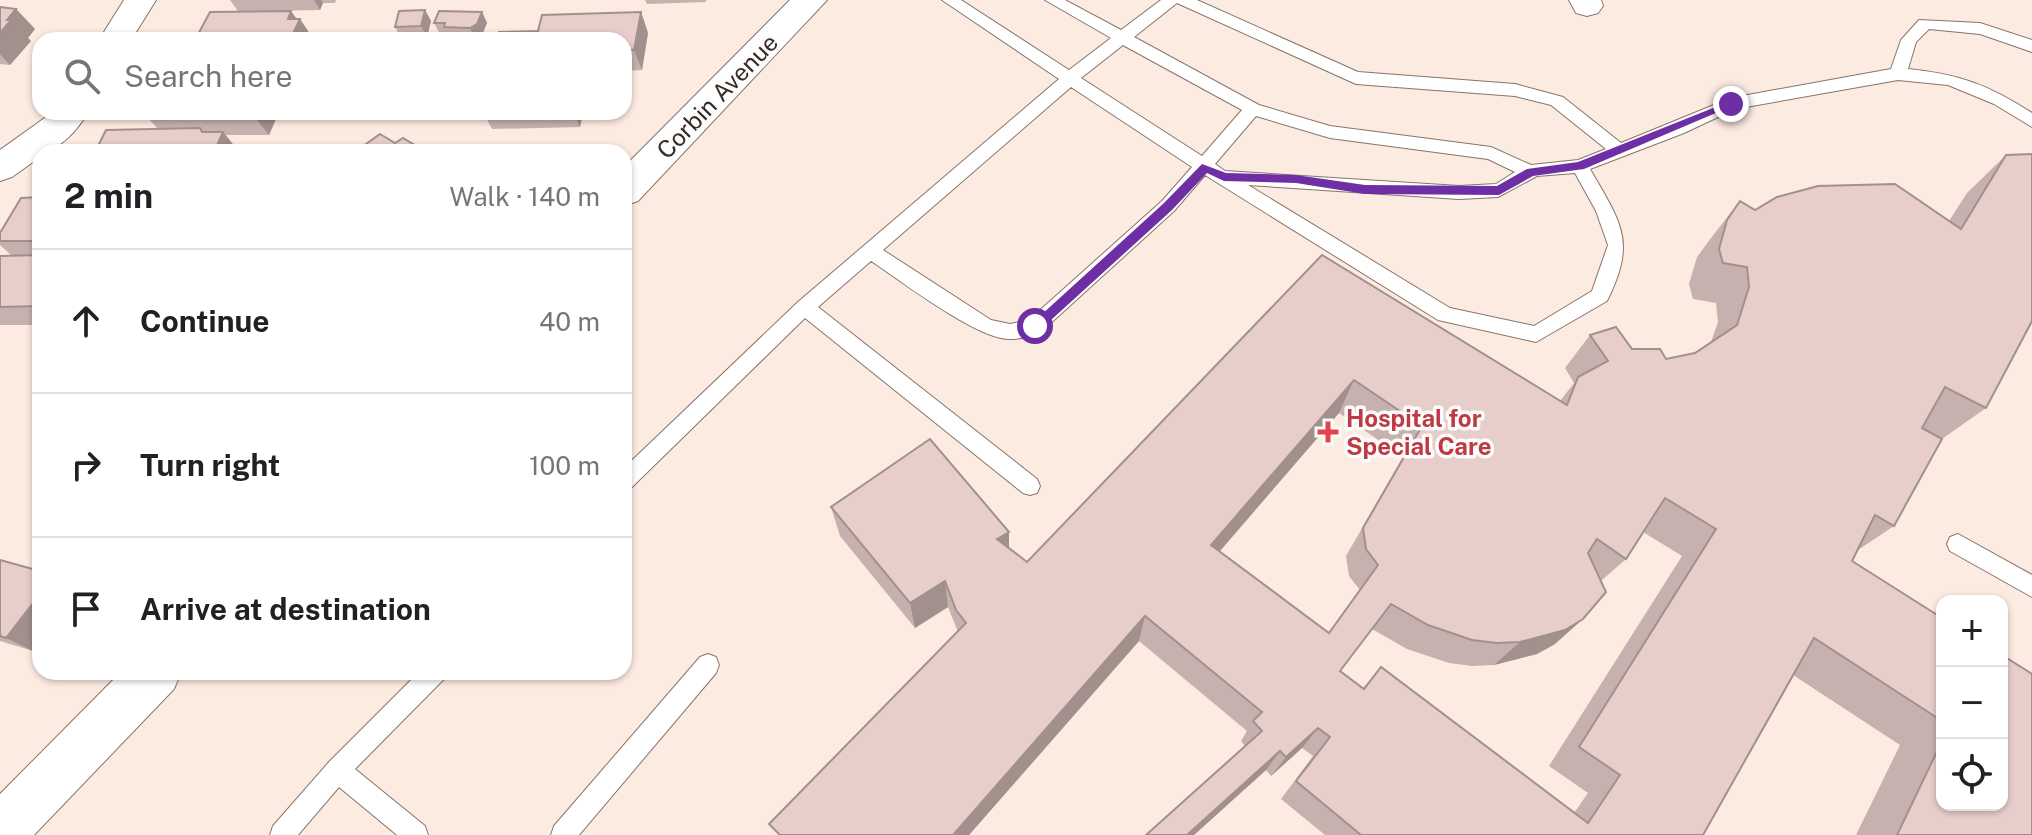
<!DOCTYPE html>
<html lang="en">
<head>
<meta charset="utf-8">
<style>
  :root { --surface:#fff; --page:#f6f6f6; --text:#202124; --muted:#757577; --line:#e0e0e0 }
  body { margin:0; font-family:"Public Sans",sans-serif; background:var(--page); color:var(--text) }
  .controls { position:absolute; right:24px; bottom:24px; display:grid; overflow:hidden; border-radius:16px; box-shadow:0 2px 6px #0004 }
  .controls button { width:72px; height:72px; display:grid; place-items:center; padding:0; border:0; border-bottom:2px solid var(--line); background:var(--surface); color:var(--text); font:40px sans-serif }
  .stop { position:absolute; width:24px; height:24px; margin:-18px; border:6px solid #6f2fa4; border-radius:50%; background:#fff }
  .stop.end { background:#6f2fa4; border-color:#fff; box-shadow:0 2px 8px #0008 }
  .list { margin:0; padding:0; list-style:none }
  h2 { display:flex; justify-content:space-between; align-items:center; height:104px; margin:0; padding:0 32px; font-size:34px }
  h2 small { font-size:26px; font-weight:400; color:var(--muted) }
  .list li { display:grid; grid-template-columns:52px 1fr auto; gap:24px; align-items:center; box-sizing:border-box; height:144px; padding:0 32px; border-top:2px solid var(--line) }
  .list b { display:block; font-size:30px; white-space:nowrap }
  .list em { font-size:26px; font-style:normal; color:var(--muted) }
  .icon { flex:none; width:44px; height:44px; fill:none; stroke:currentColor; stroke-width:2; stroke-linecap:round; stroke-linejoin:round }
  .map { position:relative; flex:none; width:2032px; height:835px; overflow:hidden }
  .search { position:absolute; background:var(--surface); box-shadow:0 2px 6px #0004; left:32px; top:32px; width:600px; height:88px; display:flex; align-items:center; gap:20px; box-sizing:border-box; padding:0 28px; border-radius:24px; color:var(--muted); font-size:30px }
  .panel { position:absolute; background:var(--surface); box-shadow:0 2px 6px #0004; left:32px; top:144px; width:600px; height:536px; border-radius:24px }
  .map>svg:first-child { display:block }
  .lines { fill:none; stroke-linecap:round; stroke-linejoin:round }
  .lane-casing { stroke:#87746a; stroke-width:2 }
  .street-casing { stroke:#87746a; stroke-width:2 }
  .secondary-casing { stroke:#87746a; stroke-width:2 }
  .lane { fill:#fff; fill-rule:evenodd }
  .street { fill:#fff; fill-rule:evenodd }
  .secondary { fill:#fff; fill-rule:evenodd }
  .wall { fill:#c7b1ae; fill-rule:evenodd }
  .shaded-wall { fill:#a2908d }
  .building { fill:#e7ceca; stroke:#a2908d; stroke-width:2; fill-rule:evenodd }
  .route { fill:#6f2fa4 }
  .health-dot { fill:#e0444e; stroke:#fcfcfc; stroke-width:3 }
  .labels { text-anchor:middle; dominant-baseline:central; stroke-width:7; stroke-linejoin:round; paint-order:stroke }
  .street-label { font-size:24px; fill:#342c27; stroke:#fcfcfc }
  .health-label { font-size:24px; font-weight:bold; fill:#be3a42; stroke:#fcfcfc; text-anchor:start }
</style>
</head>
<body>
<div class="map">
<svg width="2032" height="835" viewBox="0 0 2032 835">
  <rect width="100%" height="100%" fill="#fcebe1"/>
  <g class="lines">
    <defs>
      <g id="lane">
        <path d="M942,0H961L1069,70L1111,38L1045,0H1065L1121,30L1161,0H1197L1358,72L1515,84L1563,97L1621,143L1731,98L1891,69L1901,40L1919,20L1980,23L2032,40V52L1980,34L1929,29L1916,42L1908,69C1959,74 1989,85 2032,113V127L1994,104L1948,85L1898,80L1735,109L1684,133L1590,169C1621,223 1637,241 1607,301L1536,342L1438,320L1205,175L1174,211L1042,331C1033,335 1021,339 1011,339C979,341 900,280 871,261L818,307L1037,479L1040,486L1037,493L1030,495L1023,493L805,318L631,488L624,491V468L798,302L1059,79ZM1177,3L1356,84L1515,96L1551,105L1606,149L1578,160L1531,165L1491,147L1330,126L1259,105L1134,37ZM1123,45L1242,110L1202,156L1081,78ZM1071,87L1192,167L1162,201L1029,320L1010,324L991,320L883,250ZM1256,116L1330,138L1488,159L1515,172L1496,184L1459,186L1225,171L1215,164ZM1575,173L1596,211L1608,245L1592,291L1534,326L1450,308L1248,185L1459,199L1498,197L1537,176Z"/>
        <path d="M1958,534L2032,575V597L1950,551L1947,544L1950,537Z"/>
        <path d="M708,654L716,657L719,665L716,673L579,835H551L554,826L700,657Z"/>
        <path d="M419,672H446L443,680L355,769L425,826L428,835H397L339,787L298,835H270L273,826L329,762Z"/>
      </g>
      <g id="street">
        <path d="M124,0H156L131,40H99Z"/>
        <path d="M1569,0H1601L1603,6L1598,13L1587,16L1576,13Z"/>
        <path d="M53,112H88C79,128 60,151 40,152V157L12,177L0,181V150Z"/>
      </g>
      <g id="secondary">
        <path d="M790,0H827L638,201L624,206V167Z"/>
        <path d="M121,672H181L174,689L34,835H0V794Z"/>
      </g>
    </defs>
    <use href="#lane" class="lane-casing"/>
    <use href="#street" class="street-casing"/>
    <use href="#secondary" class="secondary-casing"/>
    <use href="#lane" class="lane"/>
    <use href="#street" class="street"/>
    <use href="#secondary" class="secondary"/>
  </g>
  <g class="wall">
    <path d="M230,0H336L335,3H323L320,10L264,11L300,19L314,40L238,11Z"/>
    <path d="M645,0H706V2L647,4Z"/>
    <path d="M0,7L16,9L35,29L28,38L31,41L10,65L0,64Z"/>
    <path d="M425,10L431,21L427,37L401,38L395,27Z"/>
    <path d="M482,12L487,23L482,35L475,39L449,38L447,34H440L434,23Z"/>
    <path d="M641,12L648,33L642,70L624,71V40L538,31Z"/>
    <path d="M149,112H279L269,135H226L239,152H95L158,129L146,116Z"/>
    <path d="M483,112H583L580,127L492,129Z"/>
    <path d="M2006,155L1986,408L1942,439L1894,526L1858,550L1852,561L1942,618V805L2032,835H1856L1900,745L1793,675L1703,835H1325L1281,799L1313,756L1302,748L1271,776L1266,770L1194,835H1146L1245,746L1241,741L1247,731L1139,641L969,835H779L769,824L958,632L948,607L915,628L840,536L831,507L1009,532V548L1027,562L1322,255L1560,401L1574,383L1565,368L1590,335L1666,359L1695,353L1711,342L1718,322L1716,303L1693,299L1689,284L1697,257L1711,238L1740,201L1755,210L1949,221L1967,193ZM1339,413L1403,457L1346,556L1349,576L1360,590L1329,633L1219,551ZM1643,532L1682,556L1549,766L1588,793L1574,813L1381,667L1363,688L1340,671L1372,629L1407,649L1449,663L1472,666L1494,665L1537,654L1555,644L1601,581L1626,559Z"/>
    <path d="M40,197V325H0V256H12L0,245V233Z"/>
    <path d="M0,560L33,651L0,641Z"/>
  </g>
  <g class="shaded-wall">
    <path d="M314,0H321L323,3L320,10Z"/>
    <path d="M16,9L35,29L28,38L31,41L10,65L0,54V33L7,20Z"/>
    <path d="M425,10L431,21L427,37L421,26Z"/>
    <path d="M291,11L299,22L300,19L314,40H290L288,19Z"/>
    <path d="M482,12L487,23L482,35L475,39L470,28Z"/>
    <path d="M641,12L648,33L642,70L634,50Z"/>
    <path d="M254,112H279L269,135L253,115Z"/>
    <path d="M573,112H583L580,127Z"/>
    <path d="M200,128L216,147L223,132L239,152H214Z"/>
    <path d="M1354,380L1339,413L1202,572L1211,545Z"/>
    <path d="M1009,532V560L997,539Z"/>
    <path d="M945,581L948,607L915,628L910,603Z"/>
    <path d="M40,594V641L33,651L6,638Z"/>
    <path d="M1145,616L1139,641L969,835H953Z"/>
    <path d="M1583,619L1555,644L1537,654L1494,665L1520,642Z"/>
    <path d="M1318,728L1302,748L1271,776L1286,757Z"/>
    <path d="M1280,751L1266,770L1194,835H1187Z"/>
  </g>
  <g class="building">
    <path d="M0,7L16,9L7,20H11L0,33Z"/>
    <path d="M425,10L421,26L395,27L399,11Z"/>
    <path d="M291,11L288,19H300L290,40H195L210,12Z"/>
    <path d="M439,11L482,12L477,24L470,28L444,27L445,23H434Z"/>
    <path d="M641,12L634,50H624V40H497L499,32L538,31L542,15Z"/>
    <path d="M149,112H254L253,115L146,116Z"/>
    <path d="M200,128L202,132H223L214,152H95L106,130Z"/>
    <path d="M380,134L395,143L403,138L426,152H355Z"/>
    <path d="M2032,154V321L1986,408L1945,387L1922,428L1942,439L1894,526L1875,515L1852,561L1942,618V721L1814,638L1703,835H1361L1296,781L1330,737L1318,728L1286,757L1280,751L1187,835H1146L1262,731L1253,721L1262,712L1145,616L953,835H780L769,824L966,623L956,610L945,581L910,603L831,507L930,439L1009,532L997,539L1027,562L1322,255L1567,405L1578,377L1608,361L1590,335L1616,327L1632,349H1660L1666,359L1695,353L1737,325L1749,287L1747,267L1723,263L1719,249L1727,220L1740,201L1755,210L1777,197L1818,186L1895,184L1961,229L2006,155ZM1354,380L1422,426L1363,528L1366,549L1378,565L1329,633L1211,545ZM1665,498L1716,529L1579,747L1620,775L1588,823L1381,667L1364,689L1340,671L1391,604L1428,625L1472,640L1497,643L1520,642L1565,630L1583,619L1606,592L1588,553L1597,539L1626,559Z"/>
    <path d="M40,197V241H0V233L21,198Z"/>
    <path d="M40,255V306L0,307V256Z"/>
    <path d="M0,560L40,571V594L6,638L0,636Z"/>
    <path d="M2002,655L2032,674V835H1897L1942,741V805H2002Z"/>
  </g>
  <path class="route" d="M1728,102L1737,104L1584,169L1533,176L1499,195L1365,194L1296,183L1224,181L1207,173L1172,210L1040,330L1035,331L1029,326L1164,203L1202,164L1226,173L1296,175L1365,185L1497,186L1527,169L1578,162Z"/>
  <path class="health-dot" d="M1324 420h8v8h8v8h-8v8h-8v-8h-8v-8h8z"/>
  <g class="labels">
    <g class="street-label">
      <text transform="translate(717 96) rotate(-46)">Corbin Avenue</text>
    </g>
    <g class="health-label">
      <text x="1346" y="418">Hospital for<tspan x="1346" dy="28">Special Care</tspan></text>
    </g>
  </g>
</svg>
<div class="controls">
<button>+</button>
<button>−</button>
<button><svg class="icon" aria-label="locate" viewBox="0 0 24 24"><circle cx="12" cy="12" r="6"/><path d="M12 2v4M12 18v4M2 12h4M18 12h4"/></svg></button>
</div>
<div class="stop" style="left:1035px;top:326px"></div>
<div class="stop end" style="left:1731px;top:104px"></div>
<div class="search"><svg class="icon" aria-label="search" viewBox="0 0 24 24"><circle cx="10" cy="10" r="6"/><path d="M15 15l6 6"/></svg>Search here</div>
<section class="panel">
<h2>2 min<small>Walk · 140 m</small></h2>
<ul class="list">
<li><svg class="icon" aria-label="ahead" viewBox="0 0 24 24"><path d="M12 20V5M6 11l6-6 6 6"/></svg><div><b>Continue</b></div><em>40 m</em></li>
<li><svg class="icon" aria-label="right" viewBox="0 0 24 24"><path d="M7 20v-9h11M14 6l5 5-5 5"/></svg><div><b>Turn right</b></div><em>100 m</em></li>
<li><svg class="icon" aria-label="arrive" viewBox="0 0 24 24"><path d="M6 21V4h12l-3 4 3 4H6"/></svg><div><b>Arrive at destination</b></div></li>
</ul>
</section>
</div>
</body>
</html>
